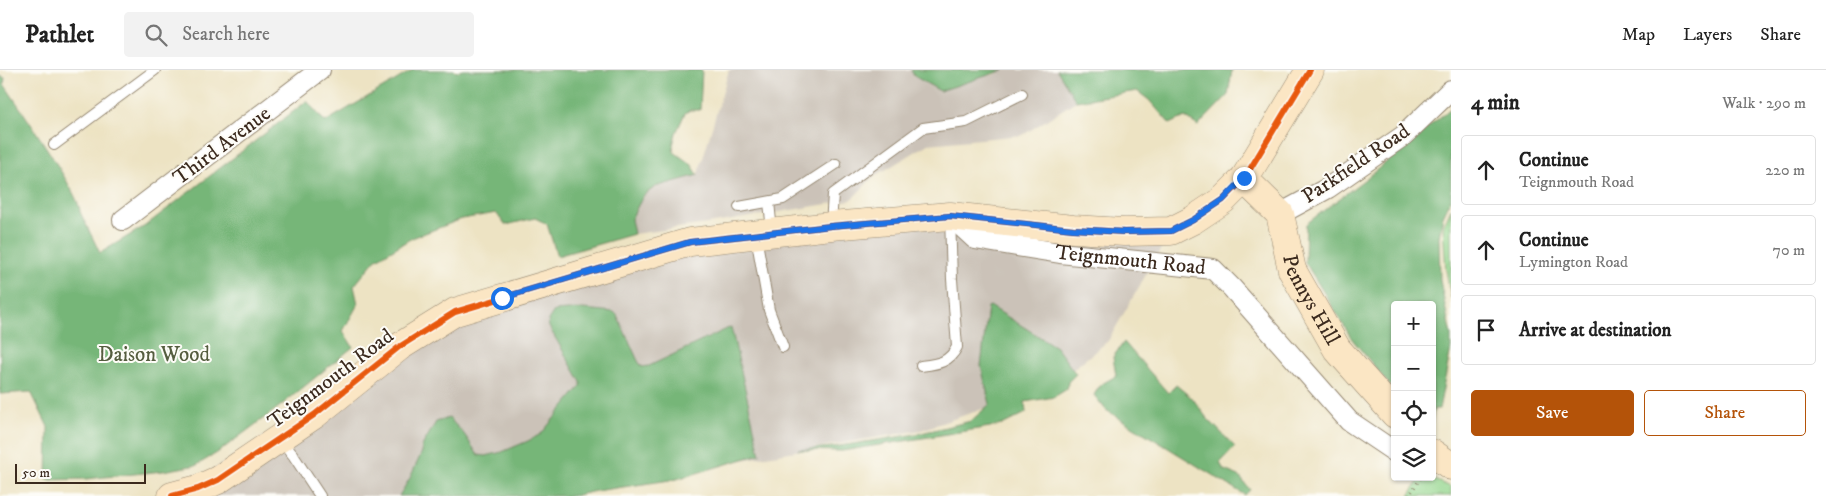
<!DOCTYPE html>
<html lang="en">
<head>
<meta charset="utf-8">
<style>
  :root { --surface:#fff; --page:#f2f2f2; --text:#222; --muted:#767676; --line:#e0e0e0; --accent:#b45309 }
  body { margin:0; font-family:"IM FELL DW Pica",serif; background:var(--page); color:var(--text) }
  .controls { position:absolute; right:15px; bottom:15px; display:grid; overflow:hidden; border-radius:5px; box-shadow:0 1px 4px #0004 }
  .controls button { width:45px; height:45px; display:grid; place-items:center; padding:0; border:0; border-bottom:1px solid var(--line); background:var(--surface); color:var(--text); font:25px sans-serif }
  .scale { position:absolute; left:15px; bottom:12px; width:131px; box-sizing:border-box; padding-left:5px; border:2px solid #3b2a1e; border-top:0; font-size:14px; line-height:18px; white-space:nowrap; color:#3b2a1e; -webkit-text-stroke:4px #fdfcf7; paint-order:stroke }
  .stop { position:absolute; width:15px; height:15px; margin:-11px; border:4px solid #1a73e8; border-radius:50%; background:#fff }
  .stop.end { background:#1a73e8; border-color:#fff; box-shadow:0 1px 5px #0008 }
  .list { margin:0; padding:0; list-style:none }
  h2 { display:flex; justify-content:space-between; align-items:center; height:65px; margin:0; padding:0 20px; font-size:21px }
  h2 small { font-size:16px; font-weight:400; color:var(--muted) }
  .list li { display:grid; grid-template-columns:32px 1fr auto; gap:15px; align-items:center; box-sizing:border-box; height:70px; margin:0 10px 10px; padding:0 10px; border:1px solid var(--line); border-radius:5px }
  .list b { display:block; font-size:19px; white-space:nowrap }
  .list p { margin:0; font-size:16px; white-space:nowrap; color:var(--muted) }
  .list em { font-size:16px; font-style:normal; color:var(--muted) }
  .actions { display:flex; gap:10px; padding:15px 20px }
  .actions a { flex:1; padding:11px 0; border:1px solid var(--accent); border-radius:5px; text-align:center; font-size:18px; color:var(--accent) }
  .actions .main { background:var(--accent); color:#fff }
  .icon { flex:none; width:28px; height:28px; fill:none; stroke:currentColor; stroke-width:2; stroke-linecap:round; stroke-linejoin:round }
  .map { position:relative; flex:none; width:1451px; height:426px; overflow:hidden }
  header { display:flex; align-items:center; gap:30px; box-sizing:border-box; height:70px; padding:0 25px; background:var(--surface); border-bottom:1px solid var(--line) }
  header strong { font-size:24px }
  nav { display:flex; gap:28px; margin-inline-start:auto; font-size:18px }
  .search { width:350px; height:45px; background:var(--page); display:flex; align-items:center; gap:12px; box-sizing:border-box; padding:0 18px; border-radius:5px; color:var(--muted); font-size:19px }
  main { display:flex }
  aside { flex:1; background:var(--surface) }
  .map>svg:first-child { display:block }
  .industrial { fill:#cbc2b8 }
  .green { fill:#93d58c; stroke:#678055 }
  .forest { fill:#76b678; stroke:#58704b }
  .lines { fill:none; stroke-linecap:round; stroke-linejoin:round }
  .lane-casing { stroke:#948670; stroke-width:12 }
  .street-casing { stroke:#948670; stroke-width:22 }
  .secondary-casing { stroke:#948670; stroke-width:29 }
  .path { stroke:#948670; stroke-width:3; stroke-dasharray:1 4; stroke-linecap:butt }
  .lane { stroke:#fff; stroke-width:10 }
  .street { stroke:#fff; stroke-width:20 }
  .secondary { stroke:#fbe6c4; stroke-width:28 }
  .cycleway-casing { stroke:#fdfcf7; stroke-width:9 }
  .cycleway { stroke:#e8590c; stroke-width:6 }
  .route { stroke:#1a73e8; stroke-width:6 }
  .labels { text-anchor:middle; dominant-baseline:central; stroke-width:4; stroke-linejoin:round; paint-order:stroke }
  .street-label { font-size:21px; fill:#3b2a1e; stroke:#fdfcf7 }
  .park-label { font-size:21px; fill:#555d3f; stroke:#fdfcf7 }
</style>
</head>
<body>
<header>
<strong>Pathlet</strong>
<div class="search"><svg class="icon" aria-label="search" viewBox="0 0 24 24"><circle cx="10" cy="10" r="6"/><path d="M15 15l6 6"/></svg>Search here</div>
<nav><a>Map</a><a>Layers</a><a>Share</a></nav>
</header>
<main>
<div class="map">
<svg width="1451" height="426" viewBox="0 0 1451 426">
  <rect width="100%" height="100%" fill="#fdfcf7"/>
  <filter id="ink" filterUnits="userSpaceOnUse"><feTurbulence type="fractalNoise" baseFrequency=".02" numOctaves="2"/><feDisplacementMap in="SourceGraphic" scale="10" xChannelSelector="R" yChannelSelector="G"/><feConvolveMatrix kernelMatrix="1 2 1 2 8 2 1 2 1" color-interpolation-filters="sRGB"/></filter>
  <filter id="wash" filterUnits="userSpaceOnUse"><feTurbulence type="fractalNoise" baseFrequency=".0096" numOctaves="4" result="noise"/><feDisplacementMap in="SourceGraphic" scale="20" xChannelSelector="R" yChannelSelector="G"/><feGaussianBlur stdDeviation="1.12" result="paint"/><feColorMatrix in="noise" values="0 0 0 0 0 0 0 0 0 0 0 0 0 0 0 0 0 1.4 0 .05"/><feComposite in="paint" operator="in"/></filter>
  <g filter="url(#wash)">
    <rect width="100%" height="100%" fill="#ede3c3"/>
    <g class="industrial">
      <path d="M729,0H911L914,7L993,5L1004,0H1057L1076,31L1023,65L928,74L872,108L851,130L714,153L634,164L631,149L643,126L655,117L698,105Z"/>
      <path d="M831,156L1171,161L1108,271L1053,315L921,360L688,399L571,426H172L455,242L690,172Z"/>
    </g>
    <g class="green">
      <path d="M1451,138V228L1446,200L1443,157Z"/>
      <path d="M1421,407H1427L1451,417V426H1409Z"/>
    </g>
    <g class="forest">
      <path d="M413,0H454L456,2L463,0H702L700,40H690L685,43L676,63L673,75L674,82L692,95L698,105L655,117L643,126L631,149L634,164L557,186L547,154L535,148L506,155L496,143L462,149L412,168L375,190L354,216L358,234L343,261L353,277L279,337L217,383L197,395L163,401L86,409L47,410L48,357L31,322L0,324V6L5,8L4,14C16,32 82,127 80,142L100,183L145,156L307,31L325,52Z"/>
      <path d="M911,0H1004L940,21L914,6Z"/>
      <path d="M1057,0H1232L1228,25L1198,56L1185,47L1170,54L1149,30L1137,21L1076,31Z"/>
      <path d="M1451,38V129L1443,146L1439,167L1440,210L1451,266V278L1439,339H1434L1432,354V235H1395V322L1352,269L1305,192L1306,154L1373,103Z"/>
      <path d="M990,236L1056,277L1076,304L1068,312L1067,319L1054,327L1025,332L1026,343L1002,355L892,373L842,381L798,380L833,377L917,364L971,351L990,334L981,296L988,237Z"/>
      <path d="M583,239L614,242L617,245L638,291L642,297L649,296L731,257L760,384L677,409L596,421L572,426H399L410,408L422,382V376L436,352L449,348L464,364L478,385L486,386L502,382L528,371L541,364L581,316V312L549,257L548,250L554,241Z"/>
      <path d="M1124,272L1168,323L1176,315L1193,329L1206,347L1235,377L1220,393L1224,400L1239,406L1250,420L1245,425L1106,340L1094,325L1100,315L1116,306L1113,287Z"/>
    </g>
  </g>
  <g filter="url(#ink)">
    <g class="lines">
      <defs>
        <g id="lane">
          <path d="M54,75L155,0"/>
          <path d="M769,132L772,161"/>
          <path d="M739,137L783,129L836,94"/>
          <path d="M831,155L833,124L923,58L966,52L1022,24"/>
          <path d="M756,166L769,240L783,277"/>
          <path d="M921,296C937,294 949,293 957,277L952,209L950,147"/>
          <path d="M280,369L293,385L320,426"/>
        </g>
        <g id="street">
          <path d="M1280,144L1328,118L1403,66L1451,20"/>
          <path id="s1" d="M950,146L975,169L1060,183L1213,199L1232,218L1349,351L1395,382"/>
          <path d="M123,150L320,0"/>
        </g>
        <g id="secondary">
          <path id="s2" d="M1244,109L1280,144L1292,200L1337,279L1395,344"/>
          <path d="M1432,383L1451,396"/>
          <path d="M172,426L198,419L218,410L314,345L399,277L455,242L690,172L831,156L950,146L1073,159L1124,162L1171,161L1193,150L1223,130L1244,109L1310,0"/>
        </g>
      </defs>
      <use href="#lane" class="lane-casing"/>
      <use href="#street" class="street-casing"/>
      <use href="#secondary" class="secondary-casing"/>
      <path class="path" d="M1409,426L1421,407"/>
      <use href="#lane" class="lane"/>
      <use href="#street" class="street"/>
      <use href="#secondary" class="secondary"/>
      <defs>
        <path id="cycleway" d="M172,426L198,419L218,410L314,345L399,277L455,242L690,172L831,156L950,146L1073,159L1124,162L1171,161L1193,150L1223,130L1244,109L1310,0"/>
      </defs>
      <use href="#cycleway" class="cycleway-casing"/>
      <use href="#cycleway" class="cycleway"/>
    </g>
  </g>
  <g class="lines" filter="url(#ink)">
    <path class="route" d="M502,228L690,172L831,156L950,146L1073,159L1124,162L1171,161L1193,150L1223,130L1244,108"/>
  </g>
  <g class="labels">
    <g class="street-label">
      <text transform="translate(222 76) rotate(-37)">Third Avenue</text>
      <text transform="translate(1356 94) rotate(-34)">Parkfield Road</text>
      <text stroke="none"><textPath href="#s1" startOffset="191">Teignmouth Road</textPath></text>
      <text stroke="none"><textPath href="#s2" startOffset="142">Pennys Hill</textPath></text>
      <text transform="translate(331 309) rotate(-37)">Teignmouth Road</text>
    </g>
    <g class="park-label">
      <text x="154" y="285">Daison Wood</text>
    </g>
  </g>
</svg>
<div class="controls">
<button>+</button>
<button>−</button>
<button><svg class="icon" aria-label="locate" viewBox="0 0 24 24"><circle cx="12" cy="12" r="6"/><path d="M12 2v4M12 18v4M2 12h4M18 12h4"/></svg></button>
<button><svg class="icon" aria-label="layers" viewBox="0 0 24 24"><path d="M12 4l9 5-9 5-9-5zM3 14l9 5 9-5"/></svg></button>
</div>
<div class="scale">50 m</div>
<div class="stop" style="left:502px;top:228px"></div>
<div class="stop end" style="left:1244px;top:108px"></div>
</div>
<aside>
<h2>4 min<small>Walk · 290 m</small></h2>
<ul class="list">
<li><svg class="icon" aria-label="ahead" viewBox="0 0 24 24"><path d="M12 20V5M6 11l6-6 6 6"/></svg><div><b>Continue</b><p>Teignmouth Road</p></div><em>220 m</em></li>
<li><svg class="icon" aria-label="ahead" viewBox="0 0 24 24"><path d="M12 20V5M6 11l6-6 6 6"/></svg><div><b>Continue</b><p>Lymington Road</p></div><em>70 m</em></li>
<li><svg class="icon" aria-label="arrive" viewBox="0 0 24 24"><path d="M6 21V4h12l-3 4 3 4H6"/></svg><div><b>Arrive at destination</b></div></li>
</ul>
<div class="actions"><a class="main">Save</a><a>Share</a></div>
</aside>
</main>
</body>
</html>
